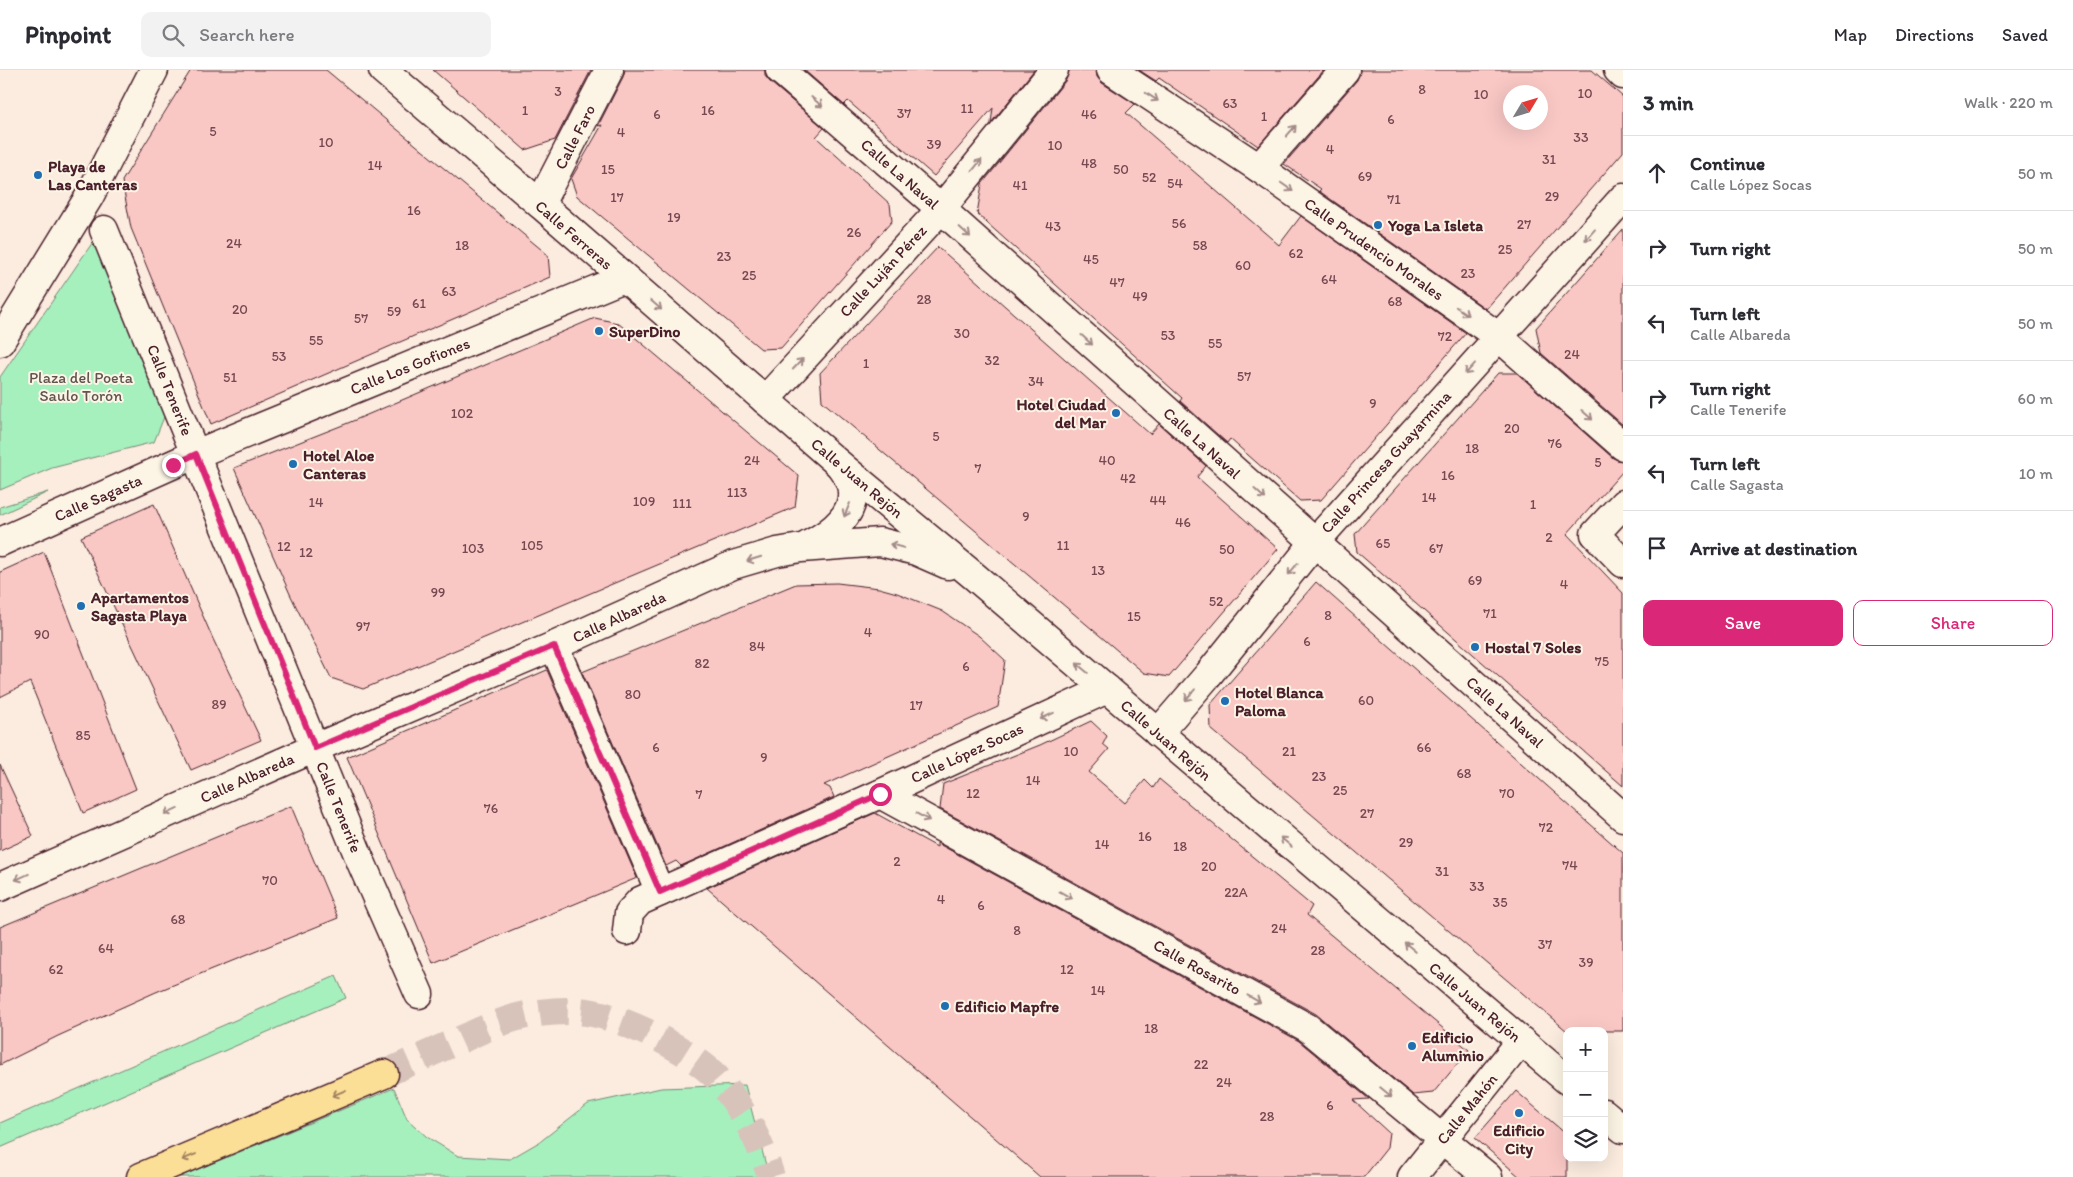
<!DOCTYPE html>
<html lang="en">
<head>
<meta charset="utf-8">
<style>
  :root { --surface:#fff; --page:#f2f2f3; --text:#2b2b33; --muted:#7c7c81; --line:#e1e1e2; --accent:#db2777 }
  body { margin:0; font-family:Itim,sans-serif; background:var(--page); color:var(--text) }
  .controls { position:absolute; right:15px; bottom:15px; display:grid; overflow:hidden; border-radius:10px; box-shadow:0 5px 20px #0002 }
  .controls button { width:45px; height:45px; display:grid; place-items:center; padding:0; border:0; border-bottom:1px solid var(--line); background:var(--surface); color:var(--text); font:25px sans-serif }
  .compass { position:absolute; left:1503px; top:15px; width:45px; height:45px; border-radius:50%; background:var(--surface); box-shadow:0 5px 20px #0002; rotate:52deg }
  .stop { position:absolute; width:15px; height:15px; margin:-11px; border:4px solid #db2777; border-radius:50%; background:#fff }
  .stop.end { background:#db2777; border-color:#fff; box-shadow:0 1px 5px #0008 }
  .list { margin:0; padding:0; list-style:none }
  h2 { display:flex; justify-content:space-between; align-items:center; height:65px; margin:0; padding:0 20px; font-size:21px }
  h2 small { font-size:16px; font-weight:400; color:var(--muted) }
  .list li { display:grid; grid-template-columns:32px 1fr auto; gap:15px; align-items:center; box-sizing:border-box; height:75px; padding:0 20px; border-top:1px solid var(--line) }
  .list b { display:block; font-size:19px; white-space:nowrap }
  .list p { margin:0; font-size:16px; white-space:nowrap; color:var(--muted) }
  .list em { font-size:16px; font-style:normal; color:var(--muted) }
  .actions { display:flex; gap:10px; padding:15px 20px }
  .actions a { flex:1; padding:11px 0; border:1px solid var(--accent); border-radius:10px; text-align:center; font-size:18px; color:var(--accent) }
  .actions .main { background:var(--accent); color:#fff }
  .icon { flex:none; width:28px; height:28px; fill:none; stroke:currentColor; stroke-width:2; stroke-linecap:round; stroke-linejoin:round }
  .map { position:relative; flex:none; width:1623px; height:1107px; overflow:hidden }
  header { display:flex; align-items:center; gap:30px; box-sizing:border-box; height:70px; padding:0 25px; background:var(--surface); border-bottom:1px solid var(--line) }
  header strong { font-size:24px }
  nav { display:flex; gap:28px; margin-inline-start:auto; font-size:18px }
  .search { width:350px; height:45px; background:var(--page); display:flex; align-items:center; gap:12px; box-sizing:border-box; padding:0 18px; border-radius:10px; color:var(--muted); font-size:19px }
  main { display:flex }
  aside { flex:1; background:var(--surface) }
  .map>svg:first-child { display:block }
  .green { fill:#a6f0be; stroke:#788874 }
  .building { fill:#f9c8c5; stroke:#4a1f2b; fill-rule:evenodd }
  .lines { fill:none; stroke-linecap:round; stroke-linejoin:round }
  .highway-tunnel { stroke:#d8c3bb; stroke-width:28; stroke-dasharray:28 14; stroke-linecap:butt }
  .street-casing { stroke:#4a1f2b; stroke-width:31 }
  .secondary-casing { stroke:#4a1f2b; stroke-width:31 }
  .highway-casing { stroke:#4a1f2b; stroke-width:31 }
  .street { stroke:#fcf5e5; stroke-width:28 }
  .secondary { stroke:#fcf5e5; stroke-width:28 }
  .highway { stroke:#fbdf96; stroke-width:28 }
  .oneway { stroke:#a38a88 }
  .oneway2 { stroke:#a27f60 }
  .route { stroke:#db2777; stroke-width:6 }
  .poi-dot { fill:#1f6fb2; stroke:#fcf5e5; stroke-width:2 }
  .labels { text-anchor:middle; dominant-baseline:central; stroke-width:4; stroke-linejoin:round; paint-order:stroke }
  .number-label { font-size:14px; fill:#764952 }
  .street-label { font-size:16px; fill:#4a1f2b; stroke:#fcf5e5 }
  .poi-label { font-size:16px; font-weight:bold; fill:#4a1f2b; stroke:#fcf5e5; text-anchor:start }
  .park-label { font-size:16px; fill:#615350; stroke:#fcf5e5 }
</style>
</head>
<body>
<header>
<strong>Pinpoint</strong>
<div class="search"><svg class="icon" aria-label="search" viewBox="0 0 24 24"><circle cx="10" cy="10" r="6"/><path d="M15 15l6 6"/></svg>Search here</div>
<nav><a>Map</a><a>Directions</a><a>Saved</a></nav>
</header>
<main>
<div class="map">
<svg width="1623" height="1107" viewBox="0 0 1623 1107">
  <rect width="100%" height="100%" fill="#fbecdf"/>
  <filter id="ink" filterUnits="userSpaceOnUse"><feTurbulence type="fractalNoise" baseFrequency=".02" numOctaves="2"/><feDisplacementMap in="SourceGraphic" scale="10" xChannelSelector="R" yChannelSelector="G"/><feConvolveMatrix kernelMatrix="1 2 1 2 8 2 1 2 1" color-interpolation-filters="sRGB"/></filter>
  <g filter="url(#ink)">
    <g class="green">
      <path d="M97,166L168,337L154,372L52,398L0,420V307Z"/>
      <path d="M48,422L0,445V437Z"/>
      <path d="M336,906L346,928L0,1078V1053Z"/>
      <path d="M745,1015L769,1107H179L394,1018L407,1049L427,1067L458,1086L510,1089L541,1071L588,1034L661,1018Z"/>
    </g>
    <g class="building">
      <path d="M191,0H326L548,185L550,207L211,354L131,158L122,111Z"/>
      <path d="M433,0H591L555,70L525,80Z"/>
      <path d="M625,0H765V6L770,12L824,58L816,67L890,134L892,151L781,278L761,279L577,126L571,109L602,55L598,56L623,7Z"/>
      <path d="M804,0H1034L991,53L993,38L934,106L848,31L844,35Z"/>
      <path d="M1069,0H1096L1097,7L1102,13L1135,34L1126,43L1279,175L1301,146L1466,263L1321,430L1300,431L1230,369L1227,373L1180,331L1182,328L977,144L982,114L1066,10Z"/>
      <path d="M1139,0H1324L1258,76L1159,8L1156,11Z"/>
      <path d="M1360,0H1592L1623,27V82L1486,239L1319,121L1321,119L1284,94L1357,10ZM1510,22H1540V52H1510Z"/>
      <path d="M1623,159V355L1541,283L1536,258Z"/>
      <path d="M938,177L1150,364L1159,354L1206,396L1197,407L1278,479L1169,607L1144,603L822,331L820,303Z"/>
      <path d="M595,248L618,253L799,406L795,437L363,619L331,608L290,524L234,398L348,353Z"/>
      <path d="M1498,303H1517L1613,388L1623,391V401L1567,464L1623,523V716L1357,482L1355,464Z"/>
      <path d="M154,434L213,569L261,670L191,700L81,467Z"/>
      <path d="M44,482L136,719L83,743L30,612L0,627V502Z"/>
      <path d="M1316,512L1623,783V961H1567L1211,659L1210,635Z"/>
      <path d="M837,513L879,518L897,523L942,541L979,566L1005,590L998,637L824,715L830,718L834,727L681,796L676,791L666,796L582,602L796,514Z"/>
      <path d="M547,600L637,808L433,893L347,687Z"/>
      <path d="M1091,651L1107,666L1103,674L1109,679L1089,702L1125,733L1145,710L1153,718L1159,709L1312,836L1307,845L1469,980L1433,1023L1413,1025L1316,944L940,739L943,714L1040,675Z"/>
      <path d="M0,695L33,766L0,781Z"/>
      <path d="M291,736L338,848L156,922L58,966L0,995V857Z"/>
      <path d="M875,743L937,777V773L1299,971L1369,1029L1353,1030L1389,1063L1387,1078L1364,1107H1040L707,818Z"/>
      <path d="M1516,1021L1567,1065V1107H1520L1475,1068Z"/>
    </g>
    <g class="lines">
      <path class="highway-tunnel" d="M384,1004C409,993 434,981 460,970C484,959 511,946 538,943C553,941 571,940 587,942C623,947 692,981 717,1008C742,1037 760,1070 771,1107"/>
      <defs>
        <g id="street">
          <path d="M383,0L540,134"/>
          <path d="M780,0L941,139L1623,747"/>
          <path d="M1111,0L1259,98L1499,267L1623,376"/>
          <path d="M1618,0L1623,5"/>
          <path d="M1259,98L1345,0"/>
          <path d="M104,160L361,792L419,924"/>
          <path d="M0,272L89,127L154,0"/>
          <path d="M765,330L941,139L1054,0"/>
          <path d="M1623,434L1595,464L1623,493"/>
          <path d="M0,472L196,384L624,208"/>
          <path d="M554,576L660,822"/>
          <path d="M1158,663L1208,605L1315,472L1623,128"/>
          <path d="M880,724L1308,958L1488,1107"/>
          <path d="M627,861L629,843L640,831L880,724L1107,619"/>
          <path d="M1412,1107L1521,971"/>
        </g>
        <g id="secondary">
          <path d="M609,0L540,134L840,395L974,506L1567,1010"/>
          <path d="M808,475C830,464 861,442 850,412C848,406 843,400 840,395"/>
          <path d="M0,817L315,678L554,576L733,495L777,482L801,478L880,472L916,481L948,495"/>
          <path d="M1604,1043L1623,1059"/>
        </g>
        <path id="highway" d="M141,1107L384,1004"/>
      </defs>
      <use href="#street" class="street-casing"/>
      <use href="#secondary" class="secondary-casing"/>
      <use href="#highway" class="highway-casing"/>
      <use href="#street" class="street"/>
      <use href="#secondary" class="secondary"/>
      <use href="#highway" class="highway"/>
    </g>
    <defs><path id="oneway-shaft" d="M-6 0H5M1.5-3L5.5 0L1.5 3" fill="none" stroke-width="1.6" stroke-linecap="round" stroke-linejoin="round" transform="scale(1.25)"/></defs>
    <g class="oneway">
      <use href="#oneway-shaft" transform="translate(1152 27) rotate(33)"/>
      <use href="#oneway-shaft" transform="translate(817 32) rotate(41)"/>
      <use href="#oneway-shaft" transform="translate(1291 61) rotate(-49)"/>
      <use href="#oneway-shaft" transform="translate(977 95) rotate(-51)"/>
      <use href="#oneway-shaft" transform="translate(1287 117) rotate(35)"/>
      <use href="#oneway-shaft" transform="translate(965 162) rotate(42)"/>
      <use href="#oneway-shaft" transform="translate(1590 165) rotate(132)"/>
      <use href="#oneway-shaft" transform="translate(656 235) rotate(41)"/>
      <use href="#oneway-shaft" transform="translate(1462 241) rotate(35)"/>
      <use href="#oneway-shaft" transform="translate(1087 270) rotate(42)"/>
      <use href="#oneway-shaft" transform="translate(798 294) rotate(-47)"/>
      <use href="#oneway-shaft" transform="translate(1470 299) rotate(132)"/>
      <use href="#oneway-shaft" transform="translate(1587 345) rotate(41)"/>
      <use href="#oneway-shaft" transform="translate(1260 424) rotate(42)"/>
      <use href="#oneway-shaft" transform="translate(847 440) rotate(113)"/>
      <use href="#oneway-shaft" transform="translate(897 476) rotate(-165)"/>
      <use href="#oneway-shaft" transform="translate(754 489) rotate(163)"/>
      <use href="#oneway-shaft" transform="translate(1293 499) rotate(129)"/>
      <use href="#oneway-shaft" transform="translate(1082 598) rotate(-140)"/>
      <use href="#oneway-shaft" transform="translate(1190 625) rotate(131)"/>
      <use href="#oneway-shaft" transform="translate(1047 646) rotate(155)"/>
      <use href="#oneway-shaft" transform="translate(171 741) rotate(156)"/>
      <use href="#oneway-shaft" transform="translate(923 747) rotate(29)"/>
      <use href="#oneway-shaft" transform="translate(1286 772) rotate(-140)"/>
      <use href="#oneway-shaft" transform="translate(22 807) rotate(156)"/>
      <use href="#oneway-shaft" transform="translate(1066 825) rotate(29)"/>
      <use href="#oneway-shaft" transform="translate(1410 877) rotate(-140)"/>
      <use href="#oneway-shaft" transform="translate(1254 929) rotate(29)"/>
      <use href="#oneway-shaft" transform="translate(1386 1022) rotate(39)"/>
    </g>
    <g class="oneway2">
      <use href="#oneway-shaft" transform="translate(339 1023) rotate(157)"/>
      <use href="#oneway-shaft" transform="translate(189 1087) rotate(157)"/>
    </g>
  </g>
  <g class="lines" filter="url(#ink)">
    <path class="route" d="M173,395L196,384L315,678L554,576L660,822L880,724"/>
  </g>
  <g class="poi-dot">
    <circle cx="38" cy="105" r="5"/>
    <circle cx="1378" cy="155" r="5"/>
    <circle cx="599" cy="261" r="5"/>
    <circle cx="1116" cy="343" r="5"/>
    <circle cx="293" cy="394" r="5"/>
    <circle cx="81" cy="536" r="5"/>
    <circle cx="1475" cy="577" r="5"/>
    <circle cx="1225" cy="631" r="5"/>
    <circle cx="945" cy="936" r="5"/>
    <circle cx="1412" cy="976" r="5"/>
    <circle cx="1519" cy="1043" r="5"/>
  </g>
  <g class="labels">
    <g class="number-label">
      <text x="1422" y="19">8</text>
      <text x="558" y="21">3</text>
      <text x="1585" y="23">10</text>
      <text x="1481" y="24">10</text>
      <text x="1230" y="33">63</text>
      <text x="967" y="38">11</text>
      <text x="525" y="40">1</text>
      <text x="708" y="40">16</text>
      <text x="904" y="43">37</text>
      <text x="657" y="44">6</text>
      <text x="1089" y="44">46</text>
      <text x="1264" y="46">1</text>
      <text x="1391" y="49">6</text>
      <text x="213" y="61">5</text>
      <text x="621" y="62">4</text>
      <text x="1581" y="67">33</text>
      <text x="326" y="72">10</text>
      <text x="934" y="74">39</text>
      <text x="1055" y="75">10</text>
      <text x="1330" y="79">4</text>
      <text x="1549" y="89">31</text>
      <text x="1089" y="93">48</text>
      <text x="375" y="95">14</text>
      <text x="608" y="99">15</text>
      <text x="1121" y="99">50</text>
      <text x="1365" y="106">69</text>
      <text x="1149" y="107">52</text>
      <text x="1175" y="113">54</text>
      <text x="1020" y="115">41</text>
      <text x="1552" y="126">29</text>
      <text x="617" y="127">17</text>
      <text x="1394" y="129">71</text>
      <text x="414" y="140">16</text>
      <text x="674" y="147">19</text>
      <text x="1179" y="153">56</text>
      <text x="1524" y="154">27</text>
      <text x="1053" y="156">43</text>
      <text x="854" y="162">26</text>
      <text x="234" y="173">24</text>
      <text x="462" y="175">18</text>
      <text x="1200" y="175">58</text>
      <text x="1505" y="179">25</text>
      <text x="1296" y="183">62</text>
      <text x="724" y="186">23</text>
      <text x="1091" y="189">45</text>
      <text x="1243" y="195">60</text>
      <text x="1468" y="203">23</text>
      <text x="749" y="205">25</text>
      <text x="1329" y="209">64</text>
      <text x="1117" y="212">47</text>
      <text x="449" y="221">63</text>
      <text x="1140" y="226">49</text>
      <text x="924" y="229">28</text>
      <text x="1395" y="231">68</text>
      <text x="419" y="233">61</text>
      <text x="240" y="239">20</text>
      <text x="394" y="241">59</text>
      <text x="361" y="248">57</text>
      <text x="962" y="263">30</text>
      <text x="1168" y="265">53</text>
      <text x="1445" y="266">72</text>
      <text x="316" y="270">55</text>
      <text x="1215" y="273">55</text>
      <text x="1572" y="284">24</text>
      <text x="279" y="286">53</text>
      <text x="992" y="290">32</text>
      <text x="866" y="293">1</text>
      <text x="1244" y="306">57</text>
      <text x="230" y="307">51</text>
      <text x="1036" y="311">34</text>
      <text x="1373" y="333">9</text>
      <text x="462" y="343">102</text>
      <text x="1512" y="358">20</text>
      <text x="936" y="366">5</text>
      <text x="1555" y="373">76</text>
      <text x="1472" y="378">18</text>
      <text x="752" y="390">24</text>
      <text x="1107" y="390">40</text>
      <text x="1598" y="392">5</text>
      <text x="978" y="398">7</text>
      <text x="1448" y="405">16</text>
      <text x="1128" y="408">42</text>
      <text x="737" y="422">113</text>
      <text x="1429" y="427">14</text>
      <text x="1158" y="430">44</text>
      <text x="644" y="431">109</text>
      <text x="316" y="432">14</text>
      <text x="682" y="433">111</text>
      <text x="1533" y="434">1</text>
      <text x="1026" y="446">9</text>
      <text x="1183" y="452">46</text>
      <text x="1549" y="467">2</text>
      <text x="1383" y="473">65</text>
      <text x="532" y="475">105</text>
      <text x="1063" y="475">11</text>
      <text x="284" y="476">12</text>
      <text x="473" y="478">103</text>
      <text x="1436" y="478">67</text>
      <text x="1227" y="479">50</text>
      <text x="306" y="482">12</text>
      <text x="1098" y="500">13</text>
      <text x="1475" y="510">69</text>
      <text x="1564" y="514">4</text>
      <text x="438" y="522">99</text>
      <text x="1216" y="531">52</text>
      <text x="1490" y="543">71</text>
      <text x="1328" y="545">8</text>
      <text x="1134" y="546">15</text>
      <text x="363" y="556">97</text>
      <text x="868" y="562">4</text>
      <text x="42" y="564">90</text>
      <text x="1307" y="571">6</text>
      <text x="757" y="576">84</text>
      <text x="1602" y="591">75</text>
      <text x="702" y="593">82</text>
      <text x="966" y="596">6</text>
      <text x="633" y="624">80</text>
      <text x="1366" y="630">60</text>
      <text x="219" y="634">89</text>
      <text x="916" y="635">17</text>
      <text x="83" y="665">85</text>
      <text x="656" y="677">6</text>
      <text x="1424" y="677">66</text>
      <text x="1071" y="681">10</text>
      <text x="1289" y="681">21</text>
      <text x="764" y="687">9</text>
      <text x="1464" y="703">68</text>
      <text x="1319" y="706">23</text>
      <text x="1033" y="710">14</text>
      <text x="1340" y="720">25</text>
      <text x="973" y="723">12</text>
      <text x="1507" y="723">70</text>
      <text x="699" y="724">7</text>
      <text x="491" y="738">76</text>
      <text x="1367" y="743">27</text>
      <text x="1546" y="757">72</text>
      <text x="1145" y="766">16</text>
      <text x="1406" y="772">29</text>
      <text x="1102" y="774">14</text>
      <text x="1180" y="776">18</text>
      <text x="897" y="791">2</text>
      <text x="1570" y="795">74</text>
      <text x="1209" y="796">20</text>
      <text x="1442" y="801">31</text>
      <text x="270" y="810">70</text>
      <text x="1477" y="816">33</text>
      <text x="1236" y="822">22A</text>
      <text x="941" y="829">4</text>
      <text x="1500" y="832">35</text>
      <text x="981" y="835">6</text>
      <text x="178" y="849">68</text>
      <text x="1279" y="858">24</text>
      <text x="1017" y="860">8</text>
      <text x="1545" y="874">37</text>
      <text x="106" y="878">64</text>
      <text x="1318" y="880">28</text>
      <text x="1586" y="892">39</text>
      <text x="56" y="899">62</text>
      <text x="1067" y="899">12</text>
      <text x="1098" y="920">14</text>
      <text x="1151" y="958">18</text>
      <text x="1201" y="994">22</text>
      <text x="1224" y="1012">24</text>
      <text x="1330" y="1035">6</text>
      <text x="1267" y="1046">28</text>
    </g>
    <g class="street-label">
      <text transform="translate(575 67) rotate(-63)">Calle Faro</text>
      <text transform="translate(900 104) rotate(41)">Calle La Naval</text>
      <text transform="translate(574 165) rotate(41)">Calle Ferreras</text>
      <text transform="translate(1374 179) rotate(35)">Calle Prudencio Morales</text>
      <text transform="translate(883 201) rotate(-47)">Calle Luján Pérez</text>
      <text transform="translate(410 296) rotate(-22)">Calle Los Gofiones</text>
      <text transform="translate(170 320) rotate(68)">Calle Tenerife</text>
      <text transform="translate(1202 373) rotate(42)">Calle La Naval</text>
      <text transform="translate(1386 392) rotate(-48)">Calle Princesa Guayarmina</text>
      <text transform="translate(857 408) rotate(40)">Calle Juan Rejón</text>
      <text transform="translate(98 428) rotate(-24)">Calle Sagasta</text>
      <text transform="translate(619 547) rotate(-25)">Calle Albareda</text>
      <text transform="translate(1505 642) rotate(42)">Calle La Naval</text>
      <text transform="translate(1166 670) rotate(41)">Calle Juan Rejón</text>
      <text transform="translate(967 683) rotate(-25)">Calle López Socas</text>
      <text transform="translate(247 708) rotate(-24)">Calle Albareda</text>
      <text transform="translate(339 737) rotate(68)">Calle Tenerife</text>
      <text transform="translate(1197 897) rotate(29)">Calle Rosarito</text>
      <text transform="translate(1475 932) rotate(40)">Calle Juan Rejón</text>
      <text transform="translate(1467 1039) rotate(-51)">Calle Mahón</text>
    </g>
    <g class="poi-label">
      <text x="48" y="96">Playa de<tspan x="48" dy="18">Las Canteras</tspan></text>
      <text x="1388" y="155">Yoga La Isleta</text>
      <text x="609" y="261">SuperDino</text>
      <text x="1106" y="334" text-anchor="end">Hotel Ciudad<tspan x="1106" dy="18">del Mar</tspan></text>
      <text x="303" y="385">Hotel Aloe<tspan x="303" dy="18">Canteras</tspan></text>
      <text x="91" y="527">Apartamentos<tspan x="91" dy="18">Sagasta Playa</tspan></text>
      <text x="1485" y="577">Hostal 7 Soles</text>
      <text x="1235" y="622">Hotel Blanca<tspan x="1235" dy="18">Paloma</tspan></text>
      <text x="955" y="936">Edificio Mapfre</text>
      <text x="1422" y="967">Edificio<tspan x="1422" dy="18">Aluminio</tspan></text>
      <text x="1519" y="1060" text-anchor="middle">Edificio<tspan x="1519" dy="18">City</tspan></text>
    </g>
    <g class="park-label">
      <text x="81" y="307">Plaza del Poeta<tspan x="81" dy="18">Saulo Torón</tspan></text>
    </g>
  </g>
</svg>
<div class="controls">
<button>+</button>
<button>−</button>
<button><svg class="icon" aria-label="layers" viewBox="0 0 24 24"><path d="M12 4l9 5-9 5-9-5zM3 14l9 5 9-5"/></svg></button>
</div>
<svg class="compass" viewBox="-18 -18 36 36"><path d="M0-13l5 13h-10z" fill="#e53935"/><path d="M0 13l5-13h-10z" fill="#7c7c81"/></svg>
<div class="stop" style="left:880px;top:724px"></div>
<div class="stop end" style="left:173px;top:395px"></div>
</div>
<aside>
<h2>3 min<small>Walk · 220 m</small></h2>
<ul class="list">
<li><svg class="icon" aria-label="ahead" viewBox="0 0 24 24"><path d="M12 20V5M6 11l6-6 6 6"/></svg><div><b>Continue</b><p>Calle López Socas</p></div><em>50 m</em></li>
<li><svg class="icon" aria-label="right" viewBox="0 0 24 24"><path d="M7 20v-9h11M14 6l5 5-5 5"/></svg><div><b>Turn right</b></div><em>50 m</em></li>
<li><svg class="icon" aria-label="left" viewBox="0 0 24 24"><path d="M17 20v-9H6M10 6l-5 5 5 5"/></svg><div><b>Turn left</b><p>Calle Albareda</p></div><em>50 m</em></li>
<li><svg class="icon" aria-label="right" viewBox="0 0 24 24"><path d="M7 20v-9h11M14 6l5 5-5 5"/></svg><div><b>Turn right</b><p>Calle Tenerife</p></div><em>60 m</em></li>
<li><svg class="icon" aria-label="left" viewBox="0 0 24 24"><path d="M17 20v-9H6M10 6l-5 5 5 5"/></svg><div><b>Turn left</b><p>Calle Sagasta</p></div><em>10 m</em></li>
<li><svg class="icon" aria-label="arrive" viewBox="0 0 24 24"><path d="M6 21V4h12l-3 4 3 4H6"/></svg><div><b>Arrive at destination</b></div></li>
</ul>
<div class="actions"><a class="main">Save</a><a>Share</a></div>
</aside>
</main>
</body>
</html>
